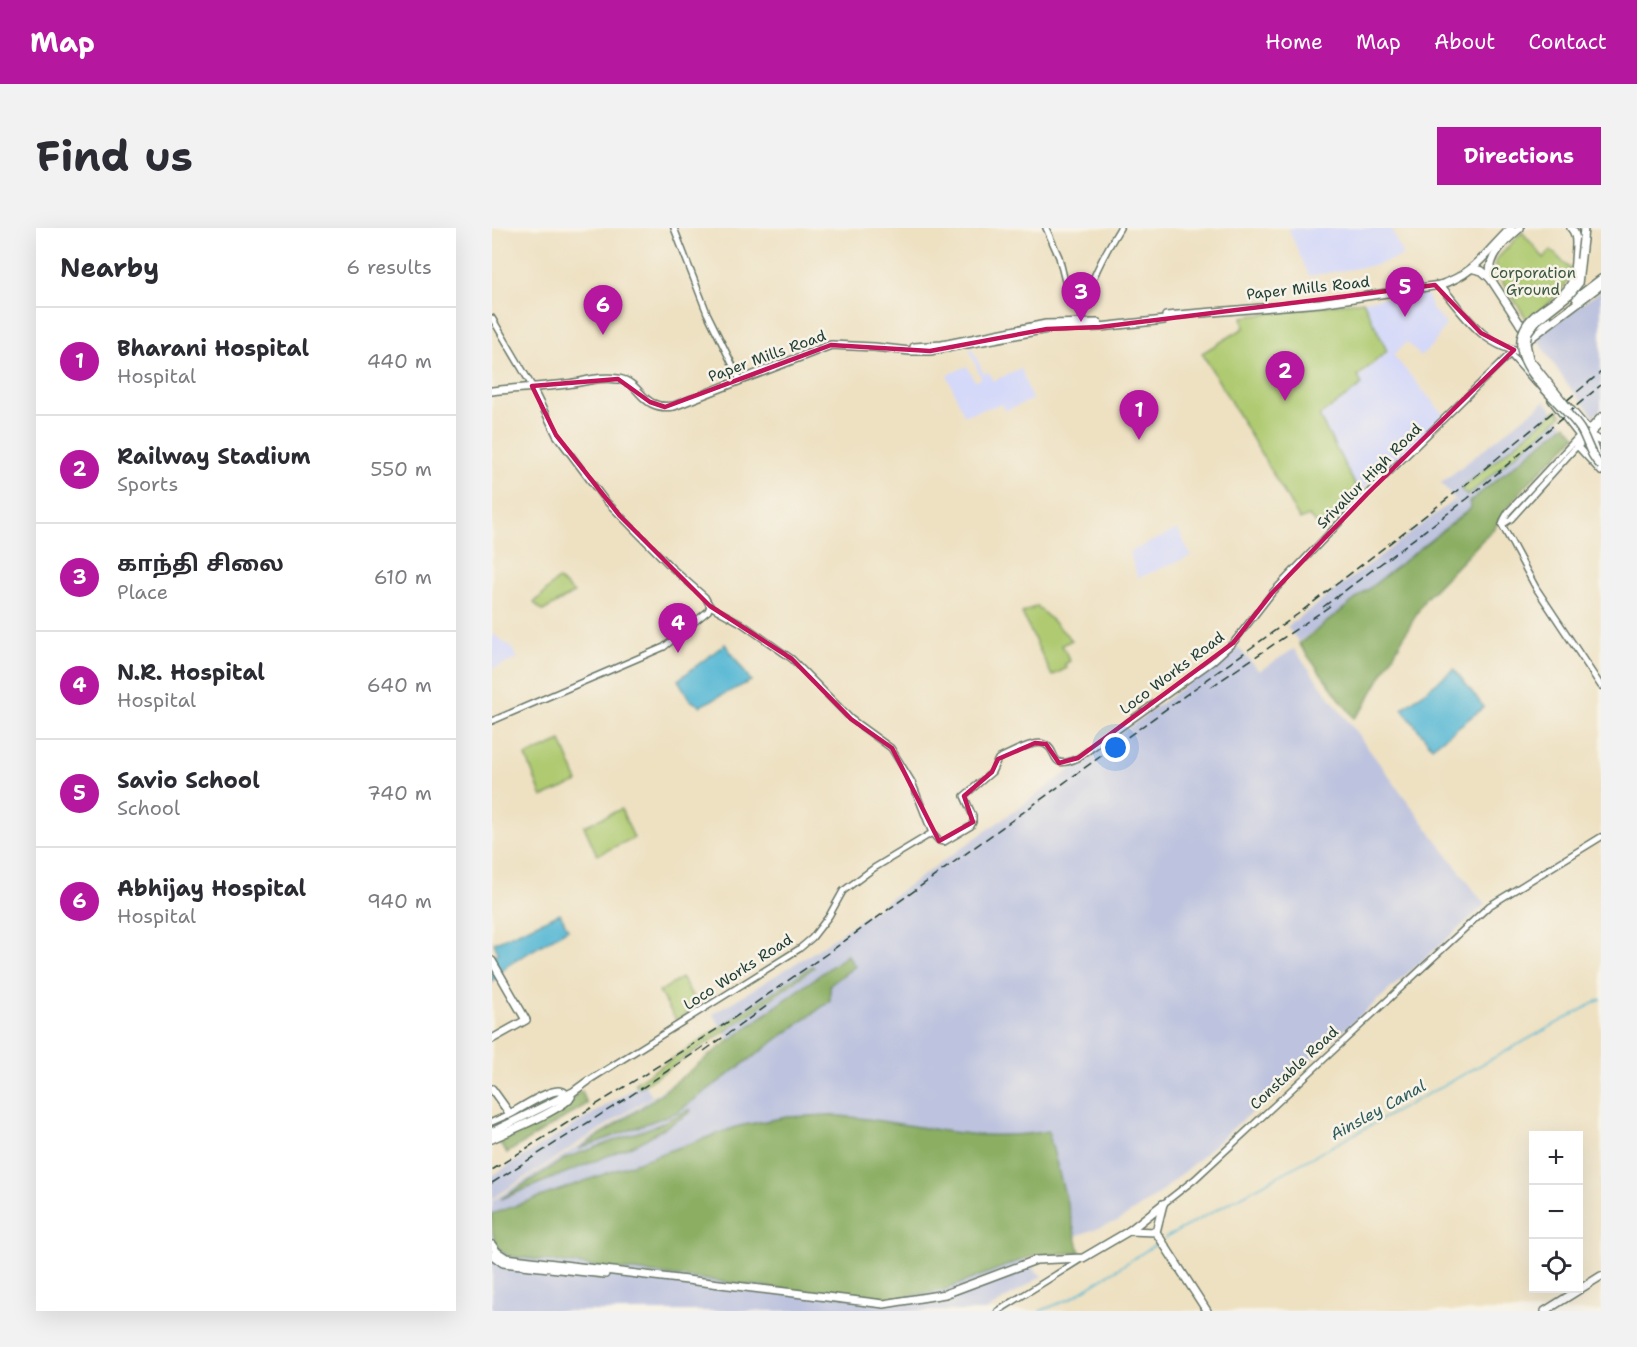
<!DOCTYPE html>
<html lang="en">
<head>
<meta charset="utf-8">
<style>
  :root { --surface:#fff; --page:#f2f2f3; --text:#2b2b33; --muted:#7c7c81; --line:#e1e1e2; --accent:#b5179e }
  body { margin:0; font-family:"Shantell Sans","Noto Sans Tamil",sans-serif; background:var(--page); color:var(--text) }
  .controls { position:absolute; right:18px; bottom:18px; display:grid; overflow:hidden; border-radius:0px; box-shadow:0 6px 24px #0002 }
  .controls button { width:54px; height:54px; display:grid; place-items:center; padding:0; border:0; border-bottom:2px solid var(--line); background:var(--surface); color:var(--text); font:30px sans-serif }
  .you { position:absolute; left:624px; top:520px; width:21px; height:21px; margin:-15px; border:4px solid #fff; border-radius:50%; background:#1a73e8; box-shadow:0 0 0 9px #1a73e833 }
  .badge { display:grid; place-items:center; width:39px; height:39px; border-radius:50%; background:var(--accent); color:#fff; font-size:20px; font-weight:700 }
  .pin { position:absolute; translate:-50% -50px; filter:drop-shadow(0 2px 3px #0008) }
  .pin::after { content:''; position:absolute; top:32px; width:21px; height:18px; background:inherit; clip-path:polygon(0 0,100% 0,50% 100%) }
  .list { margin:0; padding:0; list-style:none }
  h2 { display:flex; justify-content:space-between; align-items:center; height:78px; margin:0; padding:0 24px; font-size:26px }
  h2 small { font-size:20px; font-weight:400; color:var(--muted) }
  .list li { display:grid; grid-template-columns:39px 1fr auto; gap:18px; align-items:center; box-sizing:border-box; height:108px; padding:0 24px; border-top:2px solid var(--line) }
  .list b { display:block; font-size:22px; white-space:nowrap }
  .list p { margin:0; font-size:20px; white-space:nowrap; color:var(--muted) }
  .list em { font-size:20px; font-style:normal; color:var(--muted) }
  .icon { flex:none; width:33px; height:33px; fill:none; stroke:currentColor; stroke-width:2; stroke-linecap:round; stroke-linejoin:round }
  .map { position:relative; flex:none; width:1109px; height:1083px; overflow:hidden; border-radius:0px }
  header { display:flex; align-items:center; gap:36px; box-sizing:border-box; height:84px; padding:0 30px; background:var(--accent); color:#fff }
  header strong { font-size:28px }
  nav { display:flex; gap:33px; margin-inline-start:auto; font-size:21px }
  .intro { display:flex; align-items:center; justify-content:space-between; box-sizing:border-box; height:144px; padding:0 36px }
  h1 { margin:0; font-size:42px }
  .button { padding:15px 27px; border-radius:0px; background:var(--accent); color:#fff; font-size:21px; font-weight:700 }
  main { display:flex; gap:36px; padding:0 36px }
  aside { flex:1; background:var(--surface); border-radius:0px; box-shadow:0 6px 24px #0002 }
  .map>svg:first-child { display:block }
  .built { fill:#d4d8f9 }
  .industrial { fill:#bdc3de }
  .green { fill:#afca71; stroke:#678452; stroke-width:1.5 }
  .forest { fill:#8bae63; stroke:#55764c; stroke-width:1.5 }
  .water { fill:#56b8d4; stroke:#3a7a84; stroke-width:1.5 }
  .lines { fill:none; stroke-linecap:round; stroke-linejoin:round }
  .stream { stroke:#56b8d4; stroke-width:1.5 }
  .minor-casing { stroke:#677666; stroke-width:8 }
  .major-casing { stroke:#677666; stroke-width:10 }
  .minor { stroke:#fff; stroke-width:5 }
  .major { stroke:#fff; stroke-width:7 }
  .rail { stroke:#1f3d34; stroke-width:1.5; stroke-dasharray:9 4.5; stroke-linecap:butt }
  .major-bridge-casing { stroke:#677666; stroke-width:10; stroke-linecap:butt }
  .major-bridge { stroke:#fff; stroke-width:7 }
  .marked { fill:none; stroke:#c2185b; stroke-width:4.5; stroke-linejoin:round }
  .labels { text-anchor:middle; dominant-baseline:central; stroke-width:5; stroke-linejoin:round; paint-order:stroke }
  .park-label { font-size:15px; fill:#3c5940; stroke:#f7f3e8 }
  .street-label { font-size:15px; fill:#1f3d34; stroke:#f7f3e8 }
  .water-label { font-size:16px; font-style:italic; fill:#2d5c5c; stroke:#f7f3e8 }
</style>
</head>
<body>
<header>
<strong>Map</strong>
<nav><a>Home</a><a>Map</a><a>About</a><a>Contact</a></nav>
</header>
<div class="intro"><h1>Find us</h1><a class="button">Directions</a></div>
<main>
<aside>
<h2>Nearby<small>6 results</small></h2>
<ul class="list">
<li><span class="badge">1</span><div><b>Bharani Hospital</b><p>Hospital</p></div><em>440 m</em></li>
<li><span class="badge">2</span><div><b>Railway Stadium</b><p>Sports</p></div><em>550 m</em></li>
<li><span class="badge">3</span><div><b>காந்தி சிலை</b><p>Place</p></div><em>610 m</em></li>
<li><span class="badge">4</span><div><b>N.R. Hospital</b><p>Hospital</p></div><em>640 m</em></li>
<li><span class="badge">5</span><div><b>Savio School</b><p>School</p></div><em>740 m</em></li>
<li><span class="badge">6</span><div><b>Abhijay Hospital</b><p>Hospital</p></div><em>940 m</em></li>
</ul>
</aside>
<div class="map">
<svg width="1109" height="1083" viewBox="0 0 1109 1083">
  <rect width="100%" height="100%" fill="#f7f3e8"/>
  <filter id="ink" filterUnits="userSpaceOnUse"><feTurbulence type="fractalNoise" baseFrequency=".0167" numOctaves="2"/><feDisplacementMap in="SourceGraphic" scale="12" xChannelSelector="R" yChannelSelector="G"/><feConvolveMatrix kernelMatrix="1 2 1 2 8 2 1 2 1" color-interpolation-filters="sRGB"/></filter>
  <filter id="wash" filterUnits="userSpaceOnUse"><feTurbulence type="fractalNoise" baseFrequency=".008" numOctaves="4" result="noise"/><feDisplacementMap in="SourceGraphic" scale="24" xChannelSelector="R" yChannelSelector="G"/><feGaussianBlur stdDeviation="1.35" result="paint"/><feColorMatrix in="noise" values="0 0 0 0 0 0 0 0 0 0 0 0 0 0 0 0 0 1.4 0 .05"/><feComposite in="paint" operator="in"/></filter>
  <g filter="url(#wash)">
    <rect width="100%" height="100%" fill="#eee1c2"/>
    <g class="built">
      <path d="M796,0H899L911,28L884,37L817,48Z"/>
      <path d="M933,63L941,82L954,96L941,117L928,128L915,114L901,127L952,187L868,264L828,189L871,157L867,149L896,124L871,73Z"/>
      <path d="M480,120L492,146L496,143L501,153L529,140L540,172L512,183L510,176L472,187L455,147L475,138L483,153L489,150L477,122Z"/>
      <path d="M686,301L699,328L646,350L637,324Z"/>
      <path d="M0,405L19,419L26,431L0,441Z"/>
    </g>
    <g class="industrial">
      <path d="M1109,63V181L1102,188L1075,156L1043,108Z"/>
      <path d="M1053,173L1082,210L807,414L795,399L962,272L969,279L949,255Z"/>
      <path d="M746,419L767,443L802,421L993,677L666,967L626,993L527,1028L550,1048L494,1083H0V973L115,900L239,815L221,786L322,724L532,576Z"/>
      <path d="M152,854L160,868L0,971V948Z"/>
    </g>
    <g class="green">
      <path d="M1030,4L1052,30L1059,22L1080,43C1073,65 1053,78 1036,93L1003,43V33Z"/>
      <path d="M871,73L895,123L866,148L870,157L827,188L867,264L832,303L816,288L808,292L710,125L752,100L750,89Z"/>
      <path d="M1065,182L1070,187L975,268L969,261Z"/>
      <path d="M66,351L82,365L51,383L42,375Z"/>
      <path d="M545,378L580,412L570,417L578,433L573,436L575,440L560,448L530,385Z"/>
      <path d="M69,513L86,554L50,569L34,528Z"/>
      <path d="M129,581L142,610L105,627L92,598Z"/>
      <path d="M320,738L322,739L229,806L147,860L143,855L228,800Z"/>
      <path d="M189,750L207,778L184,792L167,764Z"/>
    </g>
    <g class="forest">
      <path d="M1074,196L1084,208C1057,236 1023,263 1004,298L933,371L872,479L862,490L807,416L979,280L977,274Z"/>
      <path d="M355,727L363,738L338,757V773L185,884L87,921L158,874L223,823Z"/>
      <path d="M90,863L95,876L15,925L6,913L79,875L84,866Z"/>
      <path d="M198,881L199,883L192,888L147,915L9,971L74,930L166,897Z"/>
      <path d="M338,887C355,889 372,890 389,893C449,902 495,914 556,903L588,1024L540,1028L452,1062L392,1073L15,1028C0,1016 0,1006 0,986L247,898L295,889Z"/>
    </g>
    <g class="water">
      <path d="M233,416L259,453L208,478L198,472L186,452Z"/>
      <path d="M962,441L992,479L940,519L910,481Z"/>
      <path d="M68,685L76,701L16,737L0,754V729L6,725L2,715Z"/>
    </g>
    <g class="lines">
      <g class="stream">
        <path d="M673,1010L1109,771"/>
        <path d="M548,1083L578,1071L666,1015"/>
      </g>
    </g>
  </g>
  <g filter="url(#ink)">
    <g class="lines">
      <defs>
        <g id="minor">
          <path d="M182,0L215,85L248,152"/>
          <path d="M554,0L567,29L577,70L596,66"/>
          <path d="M0,90L40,158L64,207L112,271L180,340L213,369L218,378L249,395L300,431L359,491L399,520L420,554L440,605"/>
          <path d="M589,98C590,67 612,26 628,0"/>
          <path d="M1059,172L1087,208L1085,218"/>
          <path d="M1075,176L1095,199H1099L1109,188"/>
          <path d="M1087,208L1016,284L1012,291L1010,297L1044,360L1109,458"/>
          <path d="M1085,218L1109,244"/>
          <path d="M1010,297L1019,291L1085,218"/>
          <path d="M0,493L172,419L216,383L218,378"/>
          <path d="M96,853L307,721L320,710L337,688L351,663L382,640L440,605L447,613L452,614L479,598L481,594V588L472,568L500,544L506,531C516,526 542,512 552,516C568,522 555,544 586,530L720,434L741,415L780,365L875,266L1018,126L1045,156"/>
          <path d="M0,894L18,886"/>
          <path d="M671,976L703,951L997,678L1109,609"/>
          <path d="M506,1083L589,1031"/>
        </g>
        <g id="major">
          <path d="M1079,0C1087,8 1083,23 1083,34"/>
          <path d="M1091,11L1092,0"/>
          <path d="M982,41L990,43L998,50L1030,99"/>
          <path d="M998,50C996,27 1012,14 1028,0"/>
          <path d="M948,57C972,87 994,122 1036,124"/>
          <path d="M1084,70L1109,51"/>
          <path d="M674,88L828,75L948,57C983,46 994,24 1019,0"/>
          <path d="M1028,96L1042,97L1056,91"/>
          <path d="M1032,115L1109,57"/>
          <path d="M422,119L450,117L554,96L606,95"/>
          <path d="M0,163C25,160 50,159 75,156C92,154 108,148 126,151C151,155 148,183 182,178L339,117L382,119L418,123H438L555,101L608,99L672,92L677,89"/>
          <path d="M1098,208L1104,226L1109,233"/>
          <path d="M1098,208L1109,213"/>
          <path d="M1085,218L1109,195"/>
          <path d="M0,733L34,792L0,811"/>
          <path d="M0,861L18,886C29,880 56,862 67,863C73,863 75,868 77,872"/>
          <path d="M0,904L81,864L96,853"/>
          <path d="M0,911C19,902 67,883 79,869"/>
          <path d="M671,976L664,1004L715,1083"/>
          <path d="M637,1003L664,1004"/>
          <path d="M0,1017L5,1024L14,1030L392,1076L453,1066L544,1032L591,1030L637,1003L671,976"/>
          <path d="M0,1027L11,1035L113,1046"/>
          <path d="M1053,1083L1109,1048"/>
        </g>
      </defs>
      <use href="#minor" class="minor-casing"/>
      <use href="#major" class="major-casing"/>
      <use href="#minor" class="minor"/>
      <use href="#major" class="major"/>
      <g class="rail">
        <path d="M831,379L975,271L1109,157"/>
        <path d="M719,459L841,376"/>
        <path d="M212,823L276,777"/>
        <path d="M0,942L233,796L336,725L806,386L973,257L1109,144"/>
        <path d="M0,955L135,870L217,815"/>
      </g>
      <defs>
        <g id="major-bridge">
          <path d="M1083,34C1082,41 1082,50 1079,56C1070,73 1045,80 1035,96C1009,135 1071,173 1089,202C1096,214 1098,228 1109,238"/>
          <path d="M1076,180L1037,131L1034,115L1036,104L1045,92L1078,66L1086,56L1091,11"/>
        </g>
      </defs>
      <use href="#major-bridge" class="major-bridge-casing"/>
      <use href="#major-bridge" class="major-bridge"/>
    </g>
  </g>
  <path class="marked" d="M943,57L989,105L1022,122L875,266L780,365L741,415L586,530L567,535L554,516L543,515L506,531L500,544L472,568L481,594L447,613L400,520L359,491L300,431L218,378L128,288L64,207L40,158L126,151L158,174L173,179L339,117L438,123L555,101L608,99Z"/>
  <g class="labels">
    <g class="park-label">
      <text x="1041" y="45">Corporation<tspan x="1041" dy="17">Ground</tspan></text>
    </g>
    <g class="street-label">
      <text transform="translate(816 60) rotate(-6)">Paper Mills Road</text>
      <text transform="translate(275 128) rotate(-20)">Paper Mills Road</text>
      <text transform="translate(877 248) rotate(-45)">Srivallur High Road</text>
      <text transform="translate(680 445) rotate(-37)">Loco Works Road</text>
      <text transform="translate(246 744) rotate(-33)">Loco Works Road</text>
      <text transform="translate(802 840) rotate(-43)">Constable Road</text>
    </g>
    <g class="water-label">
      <text transform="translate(886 882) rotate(-29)">Ainsley Canal</text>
    </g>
  </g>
</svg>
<div class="controls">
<button>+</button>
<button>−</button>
<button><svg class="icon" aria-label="locate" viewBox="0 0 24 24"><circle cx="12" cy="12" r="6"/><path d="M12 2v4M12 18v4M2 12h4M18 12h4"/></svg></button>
</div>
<div class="you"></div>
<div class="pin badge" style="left:647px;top:212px">1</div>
<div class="pin badge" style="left:793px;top:173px">2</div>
<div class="pin badge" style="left:589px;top:94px">3</div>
<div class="pin badge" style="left:186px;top:425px">4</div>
<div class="pin badge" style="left:913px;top:89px">5</div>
<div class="pin badge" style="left:111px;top:107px">6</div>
</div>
</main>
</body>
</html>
